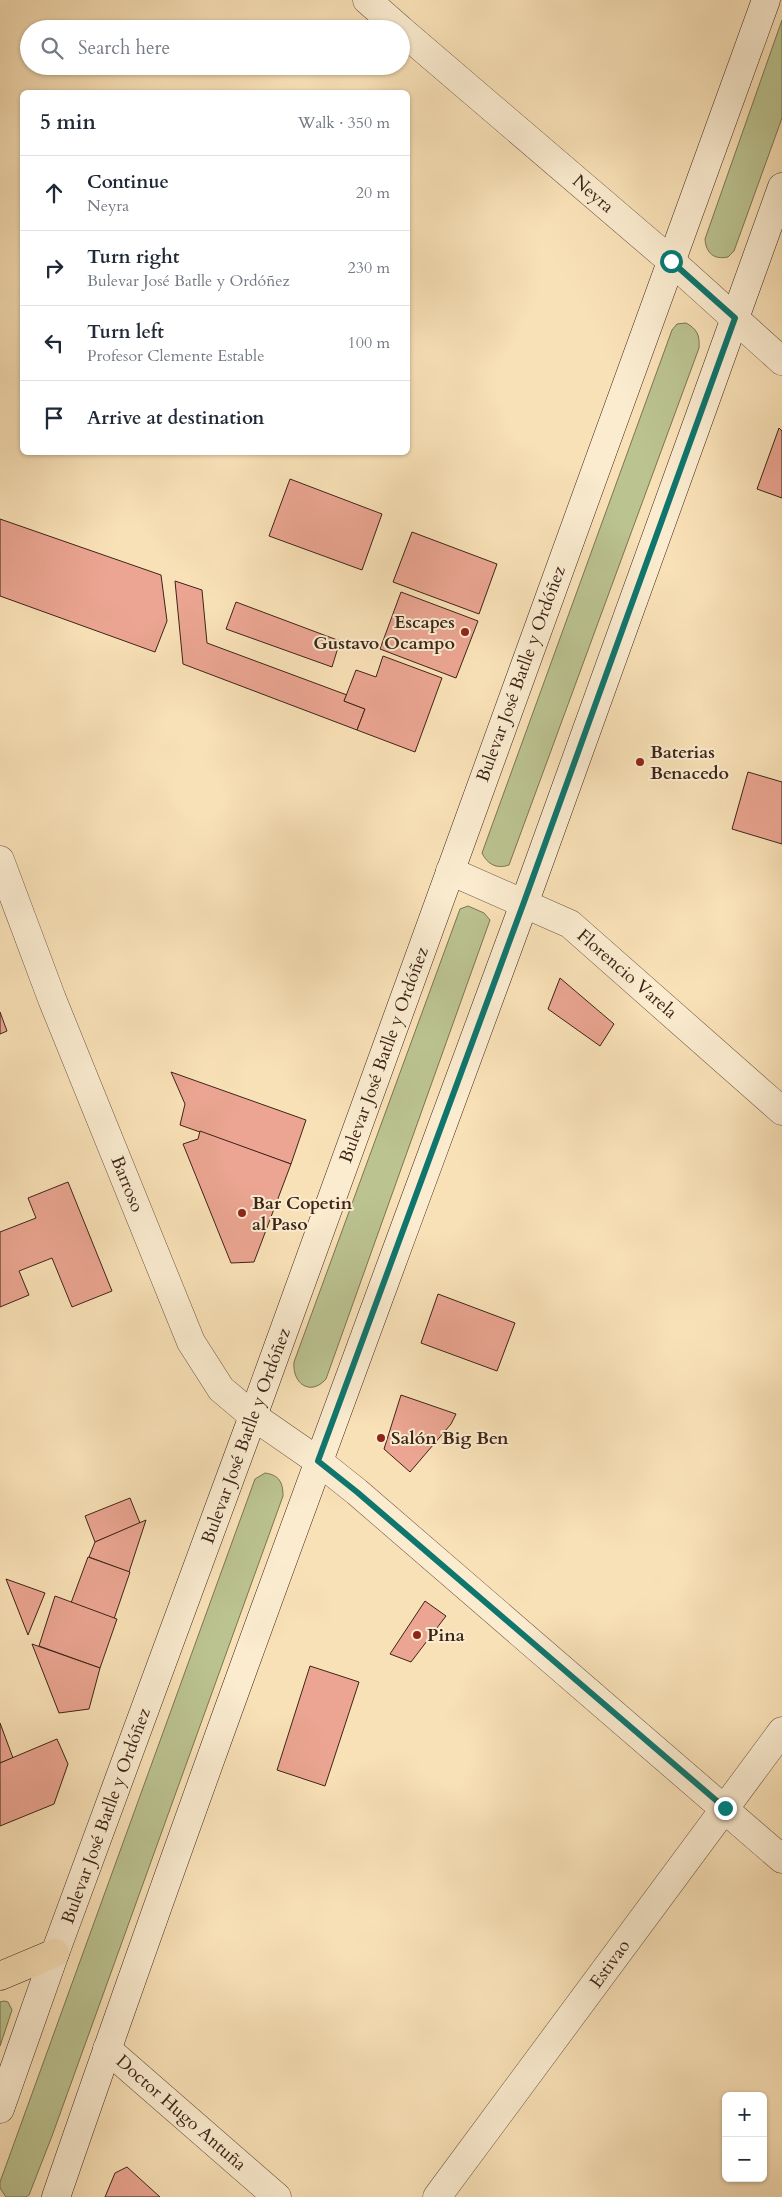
<!DOCTYPE html>
<html lang="en">
<head>
<meta charset="utf-8">
<style>
  :root { --surface:#fff; --page:#f2f2f3; --text:#1f2937; --muted:#747a83; --line:#e0e1e3 }
  body { margin:0; font-family:Cardo,serif; background:var(--page); color:var(--text) }
  .controls { position:absolute; right:15px; bottom:15px; display:grid; overflow:hidden; border-radius:8px; box-shadow:0 1px 4px #0004 }
  .controls button { width:45px; height:45px; display:grid; place-items:center; padding:0; border:0; border-bottom:1px solid var(--line); background:var(--surface); color:var(--text); font:25px sans-serif }
  .stop { position:absolute; width:15px; height:15px; margin:-11px; border:4px solid #0f766e; border-radius:50%; background:#fff }
  .stop.end { background:#0f766e; border-color:#fff; box-shadow:0 1px 5px #0008 }
  .list { margin:0; padding:0; list-style:none }
  h2 { display:flex; justify-content:space-between; align-items:center; height:65px; margin:0; padding:0 20px; font-size:21px }
  h2 small { font-size:16px; font-weight:400; color:var(--muted) }
  .list li { display:grid; grid-template-columns:32px 1fr auto; gap:15px; align-items:center; box-sizing:border-box; height:75px; padding:0 20px; border-top:1px solid var(--line) }
  .list b { display:block; font-size:19px; white-space:nowrap }
  .list p { margin:0; font-size:16px; white-space:nowrap; color:var(--muted) }
  .list em { font-size:16px; font-style:normal; color:var(--muted) }
  .icon { flex:none; width:28px; height:28px; fill:none; stroke:currentColor; stroke-width:2; stroke-linecap:round; stroke-linejoin:round }
  .map { position:relative; flex:none; width:782px; height:2197px; overflow:hidden }
  .search { position:absolute; background:var(--surface); box-shadow:0 1px 4px #0004; left:20px; top:20px; width:390px; height:55px; display:flex; align-items:center; gap:12px; box-sizing:border-box; padding:0 18px; border-radius:28px; color:var(--muted); font-size:19px }
  .panel { position:absolute; background:var(--surface); box-shadow:0 1px 4px #0004; left:20px; top:90px; width:390px; height:365px; border-radius:8px }
  .map>svg:first-child { display:block }
  .green { fill:#bbc390; stroke:#7c7454 }
  .building { fill:#eba592; stroke:#3d2418 }
  .lines { fill:none; stroke-linecap:round; stroke-linejoin:round }
  .minor-casing { stroke:#6c5340; stroke-width:29 }
  .secondary-casing { stroke:#3d2418; stroke-width:29 }
  .primary-casing { stroke:#3d2418; stroke-width:29 }
  .minor { stroke:#fbecd0; stroke-width:28 }
  .secondary { stroke:#fbecd0; stroke-width:28 }
  .primary { stroke:#f9e1b7; stroke-width:28 }
  .route { stroke:#0f766e; stroke-width:6 }
  .poi-dot { fill:#8f2418; stroke:#fbecd0; stroke-width:2 }
  .labels { text-anchor:middle; dominant-baseline:central; stroke-width:4; stroke-linejoin:round; paint-order:stroke }
  .street-label { font-size:18px; fill:#3d2418; stroke:#fbecd0 }
  .poi-label { font-size:18px; font-weight:bold; fill:#3d2418; stroke:#fbecd0; text-anchor:start }
</style>
</head>
<body>
<div class="map">
<svg width="782" height="2197" viewBox="0 0 782 2197">
  <rect width="100%" height="100%" fill="#f9e1b7"/>
  <filter id="stains"><feTurbulence type="fractalNoise" baseFrequency=".004" numOctaves="4"/><feColorMatrix values="0 0 0 0 .2 0 0 0 0 .09 0 0 0 0 .02 0 0 0 .5 -.17"/></filter>
  <radialGradient id="worn" r=".72"><stop offset=".6" stop-color="#630" stop-opacity="0"/><stop offset="1" stop-color="#630" stop-opacity=".3"/></radialGradient>
  <g class="green">
    <path d="M782,20V118L734,251L728,257C714,260 706,253 705,239Z"/>
    <path d="M686,323C697,329 700,335 699,348L509,865C497,869 488,865 482,853L672,330L677,324Z"/>
    <path d="M468,906L484,913L490,920L326,1379C310,1397 292,1383 294,1362L460,909Z"/>
    <path d="M265,1473C279,1475 283,1482 283,1496L52,2136L29,2195L26,2197H6L0,2188V2182L255,1479Z"/>
    <path d="M4,2001L8,2002L12,2010L0,2046V2002Z"/>
  </g>
  <g class="building">
    <path d="M779,428L782,431V498L757,489Z"/>
    <path d="M290,479L382,514L362,570L269,536Z"/>
    <path d="M0,519L161,575L167,621L155,652L0,596Z"/>
    <path d="M412,532L497,564L479,614L393,582Z"/>
    <path d="M175,581L202,590L207,643L347,695L344,701L365,709L357,730L183,664Z"/>
    <path d="M401,592L478,621L456,678L380,649Z"/>
    <path d="M236,602L340,641L332,667L226,629Z"/>
    <path d="M383,656L442,678L415,752L357,730L365,709L344,701L356,670L376,677Z"/>
    <path d="M748,772L782,782V844L732,829Z"/>
    <path d="M560,978L614,1024L600,1046L548,1009Z"/>
    <path d="M0,1012L7,1031L0,1034Z"/>
    <path d="M171,1072L306,1120L291,1164L180,1125L185,1104Z"/>
    <path d="M200,1131L291,1164L254,1262L231,1263L183,1144L198,1139Z"/>
    <path d="M68,1182L112,1291L72,1307L52,1258L19,1271L29,1295L0,1307V1232L36,1218L28,1198Z"/>
    <path d="M438,1294L515,1323L497,1371L421,1343Z"/>
    <path d="M401,1395L456,1414L451,1424L410,1472L384,1449Z"/>
    <path d="M130,1498L140,1523L95,1542L85,1516Z"/>
    <path d="M146,1520L129,1572L89,1557L95,1542Z"/>
    <path d="M88,1557L130,1572L114,1619L71,1603Z"/>
    <path d="M6,1579L45,1593L28,1635Z"/>
    <path d="M55,1596L117,1619L100,1668L39,1646Z"/>
    <path d="M425,1601L446,1616L411,1662L390,1654Z"/>
    <path d="M32,1644L100,1668L89,1709L59,1713Z"/>
    <path d="M310,1666L359,1682L325,1786L277,1770Z"/>
    <path d="M0,1723L13,1758L0,1763Z"/>
    <path d="M57,1739L68,1764L54,1804L0,1826V1763Z"/>
    <path d="M127,2167L160,2197H105L115,2173Z"/>
  </g>
  <g class="lines">
    <defs>
      <g id="minor">
        <path d="M367,0L400,29"/>
        <path d="M401,30L671,261L782,361"/>
        <path d="M0,860L52,999L191,1342L221,1389L253,1416L318,1461L357,1492L782,1859"/>
        <path d="M450,871L570,924L782,1111"/>
        <path d="M107,2049L277,2197"/>
        <path d="M437,2197L782,1731"/>
      </g>
      <g id="secondary">
        <path d="M0,2109L55,1953L253,1416L766,0"/>
        <path d="M56,2197C205,1764 366,1334 524,904C611,665 696,426 782,187"/>
      </g>
      <path id="primary" d="M0,1976L55,1953"/>
    </defs>
    <use href="#minor" class="minor-casing"/>
    <use href="#secondary" class="secondary-casing"/>
    <use href="#primary" class="primary-casing"/>
    <use href="#minor" class="minor"/>
    <use href="#secondary" class="secondary"/>
    <use href="#primary" class="primary"/>
  </g>
  <g class="lines">
    <path class="route" d="M671,261L735,318L524,902L318,1461L357,1492L725,1808"/>
  </g>
  <g class="poi-dot">
    <circle cx="465" cy="632" r="5"/>
    <circle cx="640" cy="762" r="5"/>
    <circle cx="242" cy="1213" r="5"/>
    <circle cx="381" cy="1438" r="5"/>
    <circle cx="417" cy="1635" r="5"/>
  </g>
  <g class="labels">
    <g class="street-label">
      <text transform="translate(593 194) rotate(41)">Neyra</text>
      <text transform="translate(521 674) rotate(-70)">Bulevar José Batlle y Ordóñez</text>
      <text transform="translate(627 974) rotate(41)">Florencio Varela</text>
      <text transform="translate(384 1055) rotate(-70)">Bulevar José Batlle y Ordóñez</text>
      <text transform="translate(127 1184) rotate(68)">Barroso</text>
      <text transform="translate(246 1436) rotate(-70)">Bulevar José Batlle y Ordóñez</text>
      <text transform="translate(106 1816) rotate(-70)">Bulevar José Batlle y Ordóñez</text>
      <text transform="translate(610 1964) rotate(-54)">Estivao</text>
      <text transform="translate(181 2113) rotate(41)">Doctor Hugo Antuña</text>
    </g>
    <g class="poi-label">
      <text x="455" y="622" text-anchor="end">Escapes<tspan x="455" dy="21">Gustavo Ocampo</tspan></text>
      <text x="650" y="752">Baterias<tspan x="650" dy="21">Benacedo</tspan></text>
      <text x="252" y="1203">Bar Copetin<tspan x="252" dy="21">al Paso</tspan></text>
      <text x="391" y="1438">Salón Big Ben</text>
      <text x="427" y="1635">Pina</text>
    </g>
  </g>
  <rect width="100%" height="100%" filter="url(#stains)"/>
  <rect width="100%" height="100%" fill="url(#worn)"/>
</svg>
<div class="controls">
<button>+</button>
<button>−</button>
</div>
<div class="stop" style="left:671px;top:261px"></div>
<div class="stop end" style="left:725px;top:1808px"></div>
<div class="search"><svg class="icon" aria-label="search" viewBox="0 0 24 24"><circle cx="10" cy="10" r="6"/><path d="M15 15l6 6"/></svg>Search here</div>
<section class="panel">
<h2>5 min<small>Walk · 350 m</small></h2>
<ul class="list">
<li><svg class="icon" aria-label="ahead" viewBox="0 0 24 24"><path d="M12 20V5M6 11l6-6 6 6"/></svg><div><b>Continue</b><p>Neyra</p></div><em>20 m</em></li>
<li><svg class="icon" aria-label="right" viewBox="0 0 24 24"><path d="M7 20v-9h11M14 6l5 5-5 5"/></svg><div><b>Turn right</b><p>Bulevar José Batlle y Ordóñez</p></div><em>230 m</em></li>
<li><svg class="icon" aria-label="left" viewBox="0 0 24 24"><path d="M17 20v-9H6M10 6l-5 5 5 5"/></svg><div><b>Turn left</b><p>Profesor Clemente Estable</p></div><em>100 m</em></li>
<li><svg class="icon" aria-label="arrive" viewBox="0 0 24 24"><path d="M6 21V4h12l-3 4 3 4H6"/></svg><div><b>Arrive at destination</b></div></li>
</ul>
</section>
</div>
</body>
</html>
